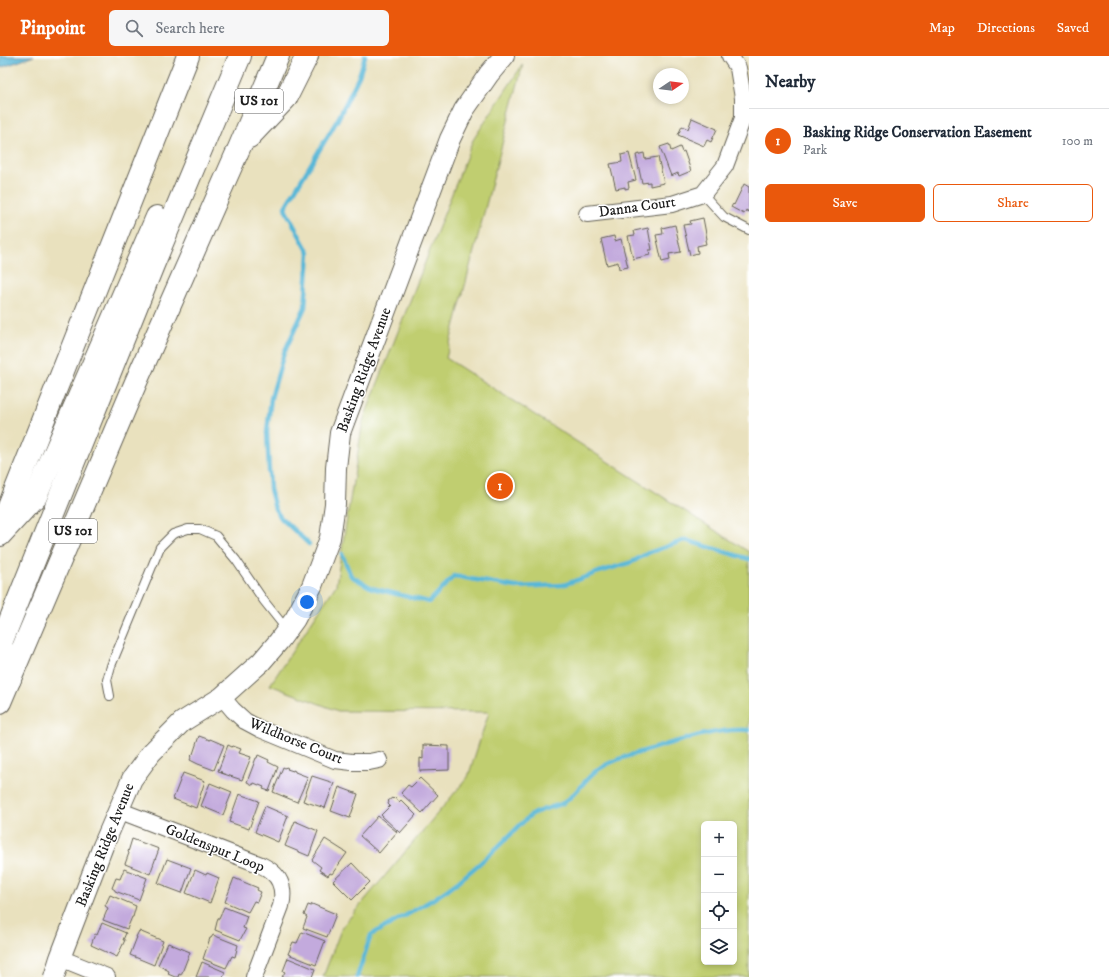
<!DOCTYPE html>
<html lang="en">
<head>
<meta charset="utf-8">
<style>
  :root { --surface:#fff; --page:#f6f6f7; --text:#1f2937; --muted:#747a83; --line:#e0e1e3; --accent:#ea580c }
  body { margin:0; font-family:"IM FELL DW Pica",serif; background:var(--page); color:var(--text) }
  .controls { position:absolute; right:12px; bottom:12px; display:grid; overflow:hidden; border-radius:6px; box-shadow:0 2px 6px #0003 }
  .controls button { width:36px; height:36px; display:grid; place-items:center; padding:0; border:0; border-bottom:1px solid var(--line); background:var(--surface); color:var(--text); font:20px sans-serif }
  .compass { position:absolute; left:653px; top:12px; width:36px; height:36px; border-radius:50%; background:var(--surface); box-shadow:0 2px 6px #0003; rotate:77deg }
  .you { position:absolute; left:307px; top:546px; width:14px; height:14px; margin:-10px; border:3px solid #fff; border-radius:50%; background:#1a73e8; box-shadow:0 0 0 6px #1a73e833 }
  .badge { display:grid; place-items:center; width:26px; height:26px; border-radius:50%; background:var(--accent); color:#fff; font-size:13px; font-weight:700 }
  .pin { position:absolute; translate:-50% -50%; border:2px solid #fff; box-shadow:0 1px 4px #0006 }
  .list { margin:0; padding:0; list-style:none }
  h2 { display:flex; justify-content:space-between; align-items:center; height:52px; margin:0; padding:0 16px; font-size:17px }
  h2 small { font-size:13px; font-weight:400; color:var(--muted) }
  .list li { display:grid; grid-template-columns:26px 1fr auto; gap:12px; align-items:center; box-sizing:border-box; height:64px; padding:0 16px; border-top:1px solid var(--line) }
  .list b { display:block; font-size:15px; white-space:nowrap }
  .list p { margin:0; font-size:13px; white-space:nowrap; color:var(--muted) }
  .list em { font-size:13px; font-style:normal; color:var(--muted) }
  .actions { display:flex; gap:8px; padding:12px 16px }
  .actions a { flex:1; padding:9px 0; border:1px solid var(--accent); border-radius:6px; text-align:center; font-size:14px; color:var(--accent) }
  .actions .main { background:var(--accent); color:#fff }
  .icon { flex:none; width:22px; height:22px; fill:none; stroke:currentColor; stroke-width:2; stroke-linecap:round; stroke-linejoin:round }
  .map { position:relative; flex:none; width:749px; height:921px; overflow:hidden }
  header { display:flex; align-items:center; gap:24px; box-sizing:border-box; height:56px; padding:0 20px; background:var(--accent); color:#fff }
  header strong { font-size:19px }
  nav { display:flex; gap:22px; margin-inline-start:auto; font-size:14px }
  .search { width:280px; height:36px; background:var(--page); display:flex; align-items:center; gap:10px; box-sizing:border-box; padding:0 14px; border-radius:6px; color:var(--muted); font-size:15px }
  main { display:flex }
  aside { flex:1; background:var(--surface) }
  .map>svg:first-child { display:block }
  .green { fill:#c0ce70; stroke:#6e7546; fill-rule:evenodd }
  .water { fill:#59b7d7; stroke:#3a6a7a }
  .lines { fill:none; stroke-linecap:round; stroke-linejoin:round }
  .stream { stroke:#59b7d7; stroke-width:4.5 }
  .building { fill:#c3aadd }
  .service-casing { stroke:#646155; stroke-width:10 }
  .minor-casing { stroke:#646155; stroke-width:18 }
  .tertiary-casing { stroke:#646155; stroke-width:22 }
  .motorway-casing { stroke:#646155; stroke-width:24 }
  .service { stroke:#fff; stroke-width:8 }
  .minor { stroke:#fff; stroke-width:16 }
  .tertiary { stroke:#fff; stroke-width:20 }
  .motorway { stroke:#fff; stroke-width:22 }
  .labels { text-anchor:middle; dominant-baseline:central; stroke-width:3; stroke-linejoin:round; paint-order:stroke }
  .shield { fill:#fff; stroke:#606060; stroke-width:1 }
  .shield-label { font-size:14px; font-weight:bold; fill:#1c1c1c }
  .street-label { font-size:15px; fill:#1c1c1c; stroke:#fff }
</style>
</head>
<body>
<header>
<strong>Pinpoint</strong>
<div class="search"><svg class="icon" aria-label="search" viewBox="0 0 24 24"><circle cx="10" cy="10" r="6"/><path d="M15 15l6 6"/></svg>Search here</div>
<nav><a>Map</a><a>Directions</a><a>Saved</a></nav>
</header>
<main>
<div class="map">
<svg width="749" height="921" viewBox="0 0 749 921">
  <rect width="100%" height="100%" fill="#fff"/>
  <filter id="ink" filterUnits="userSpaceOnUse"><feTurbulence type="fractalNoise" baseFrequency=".025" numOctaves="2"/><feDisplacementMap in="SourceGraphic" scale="8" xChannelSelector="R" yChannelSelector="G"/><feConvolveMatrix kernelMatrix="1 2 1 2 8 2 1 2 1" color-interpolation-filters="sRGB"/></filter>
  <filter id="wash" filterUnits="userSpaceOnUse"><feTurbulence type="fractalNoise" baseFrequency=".012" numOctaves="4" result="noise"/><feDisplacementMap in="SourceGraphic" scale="16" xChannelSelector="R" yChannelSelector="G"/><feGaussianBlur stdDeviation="0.9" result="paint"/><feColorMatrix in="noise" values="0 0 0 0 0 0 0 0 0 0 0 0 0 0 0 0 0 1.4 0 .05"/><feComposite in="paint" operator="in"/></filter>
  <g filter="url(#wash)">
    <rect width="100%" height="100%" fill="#e9e1be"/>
    <path class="green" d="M523,8L446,302L749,496V921H323L342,871L468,721L489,656L338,655L270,629L336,529L363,365L473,84ZM704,768H734V906H704Z"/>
    <path class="water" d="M0,0H34L0,12Z"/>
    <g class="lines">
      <g class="stream">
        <path d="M309,488L281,462L275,453L270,433L267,376L271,342L284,297L305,251L309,197L286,155L285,151L338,63L359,20L365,0"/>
        <path d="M342,498L351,520L372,532L429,546L454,520L516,531L563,529L599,516L632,506L648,497L685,484L749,503"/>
        <path d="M357,921L371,879C401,862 432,846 459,825C476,811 493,796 509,780C516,774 523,765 531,759C541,752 555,752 565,746C577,737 585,723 597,714C614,703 632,699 651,693C682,684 717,672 749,674"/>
      </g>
    </g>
    <g id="blocks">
      <g class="building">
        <path d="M692,62L717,73L711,86L707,84L704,90L678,79L682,70L688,73Z"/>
        <path d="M669,88L671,95L680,91L682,96L684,95L691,115L679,120L678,117L671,120L660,91Z"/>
        <path d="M629,97L636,124L628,126L629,132L625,133V131L616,133L610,108L622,106L621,99Z"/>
        <path d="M644,97L645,103L658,101L664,127L650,130V126L642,127L636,99Z"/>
        <path d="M744,128L749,131V156L746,154L744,158L731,151L733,148L734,149Z"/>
        <path d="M703,162L707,183L705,184L706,188L697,190L698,197L690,199L683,169L691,168L690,165Z"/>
        <path d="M675,169L681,196L669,198L670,204L662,206L656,179L663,178L662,172Z"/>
        <path d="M648,172L652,194H649L650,199L633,203L628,180L635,179L634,175Z"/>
        <path d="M614,180L615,185L621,183L628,211L619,213L618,206L607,209L601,183Z"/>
        <path d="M199,680L210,684V683L224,689L214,714L198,708L190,704L192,700H191L193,698Z"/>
        <path d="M228,689L232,691L233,690L241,693L239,697L251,701L242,724L221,717L222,716L218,715Z"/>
        <path d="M423,689L449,690V714L420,715V702L423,703Z"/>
        <path d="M258,699L269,704L268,706L278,711L269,735L263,733L264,731L254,727L253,729L247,726L256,702H257Z"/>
        <path d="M283,711L285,712L286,711L288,712L287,713L293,715V714L295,715V716L308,721L297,746L273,736Z"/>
        <path d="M183,717L205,725L196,752L173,743Z"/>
        <path d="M312,720L334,727L325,752L303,745Z"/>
        <path d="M420,722L438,739L422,757L401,737L408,729L411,731Z"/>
        <path d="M210,727L232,736L223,759L201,750Z"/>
        <path d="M339,731L358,738L350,762L331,755Z"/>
        <path d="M239,738L259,745L249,773L229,766Z"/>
        <path d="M395,741L399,746L401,744L416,759L400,777L381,759L390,750L388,748L389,746L388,745L392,742L393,743Z"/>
        <path d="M265,750L288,760L278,786L255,776Z"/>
        <path d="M378,760L397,776L379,797L360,780Z"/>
        <path d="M295,765L318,775L309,800L285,790Z"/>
        <path d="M132,783L159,793L150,818L125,808L129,797L128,796Z"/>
        <path d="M325,783L347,797L332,818L330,817L328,820L319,814L321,811L312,804Z"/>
        <path d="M167,803L191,812L182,837L166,831V830L158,827Z"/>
        <path d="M352,807L370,826L352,844L333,825Z"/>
        <path d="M124,813L147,822L139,844L115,835V834L112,832L116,822L120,823Z"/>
        <path d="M195,814L206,819L207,817L219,822L210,847L186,837Z"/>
        <path d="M234,822L258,832L257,834L261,836L257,846L254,845L248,856L225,846Z"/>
        <path d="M110,839L136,850L133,861H132L127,873L103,864L108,852L105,850Z"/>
        <path d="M312,848L336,858L327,881L303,872L307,861L304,859L308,849L311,850Z"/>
        <path d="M224,851L247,860L243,872L246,873L240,884L215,874L218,862H219Z"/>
        <path d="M102,867L126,877L123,884H125L117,901L91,889L95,878L97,879Z"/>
        <path d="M139,875L163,885L154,909L130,899L137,881H136Z"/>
        <path d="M302,876L325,885L316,909L288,898L293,886L297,887Z"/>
        <path d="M213,879L238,889L235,901L232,900L226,912L203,903L210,882H211Z"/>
        <path d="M168,887L190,896L181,919L179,918L178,921H175L168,918L169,915L158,909Z"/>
        <path d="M288,902L315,913L312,921H282L285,916L283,915Z"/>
        <path d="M202,906L225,916L223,921H196Z"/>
      </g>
    </g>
  </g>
  <g filter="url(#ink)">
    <use href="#blocks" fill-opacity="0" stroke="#646155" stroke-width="1"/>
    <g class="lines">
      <defs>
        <g id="service">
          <path d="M703,138L724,161L749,174"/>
          <path d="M110,640L107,624L111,610L160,491L173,478L188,473H200L216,480L236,504L264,545L287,574"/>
        </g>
        <g id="minor">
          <path d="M587,158L672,148L703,138L725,110L743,62V42L738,12L730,0"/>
          <path d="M222,641L233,654L245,665L260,673L335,704L352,706H369L379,704"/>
          <path d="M118,754L261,809C265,811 269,813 272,816C283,825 284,837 281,850L254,921"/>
          <path d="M60,902L107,921"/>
        </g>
        <path id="tertiary" d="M54,921L60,902L103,790L132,723L151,697L182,666L222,641L261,606L279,585L295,563L312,530L330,482L335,448L336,412L340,377L450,83L464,54L489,18L504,0"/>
        <g id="motorway">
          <path d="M249,81L286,42L307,0"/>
          <path d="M1,471L188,0"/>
          <path d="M0,479L36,440L157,161"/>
          <path d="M10,623L1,587L153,209L240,0"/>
          <path d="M0,646L136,326L240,90L278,0"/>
        </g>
      </defs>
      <use href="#service" class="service-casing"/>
      <use href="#minor" class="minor-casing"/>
      <use href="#tertiary" class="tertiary-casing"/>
      <use href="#motorway" class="motorway-casing"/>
      <use href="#service" class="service"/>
      <use href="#minor" class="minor"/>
      <use href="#tertiary" class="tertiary"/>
      <use href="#motorway" class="motorway"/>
    </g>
  </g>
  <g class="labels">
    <g class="shield">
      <rect x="235" y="33" width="48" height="24" rx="3"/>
      <rect x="49" y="463" width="48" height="24" rx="3"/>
    </g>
    <g class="shield-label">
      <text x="259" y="45">US 101</text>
      <text x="73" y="475">US 101</text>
    </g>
    <g class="street-label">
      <text transform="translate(637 151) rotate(-8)">Danna Court</text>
      <text transform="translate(364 314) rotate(-70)">Basking Ridge Avenue</text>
      <text transform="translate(296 685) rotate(22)">Wildhorse Court</text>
      <text transform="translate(105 789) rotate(-68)">Basking Ridge Avenue</text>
      <text transform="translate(215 792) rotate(22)">Goldenspur Loop</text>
    </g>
  </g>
</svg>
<div class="controls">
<button>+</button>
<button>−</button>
<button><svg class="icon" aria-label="locate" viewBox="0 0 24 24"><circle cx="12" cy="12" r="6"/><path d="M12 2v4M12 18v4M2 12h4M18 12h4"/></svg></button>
<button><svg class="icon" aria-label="layers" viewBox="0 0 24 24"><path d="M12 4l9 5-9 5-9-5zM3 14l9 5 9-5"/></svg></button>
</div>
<svg class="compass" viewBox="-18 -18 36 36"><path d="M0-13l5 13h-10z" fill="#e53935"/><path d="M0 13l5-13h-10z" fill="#747a83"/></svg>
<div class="you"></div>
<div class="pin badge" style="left:500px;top:430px">1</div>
</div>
<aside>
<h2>Nearby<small></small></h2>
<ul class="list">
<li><span class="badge">1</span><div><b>Basking Ridge Conservation Easement</b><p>Park</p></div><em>100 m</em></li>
</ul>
<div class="actions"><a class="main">Save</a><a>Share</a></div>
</aside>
</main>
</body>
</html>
